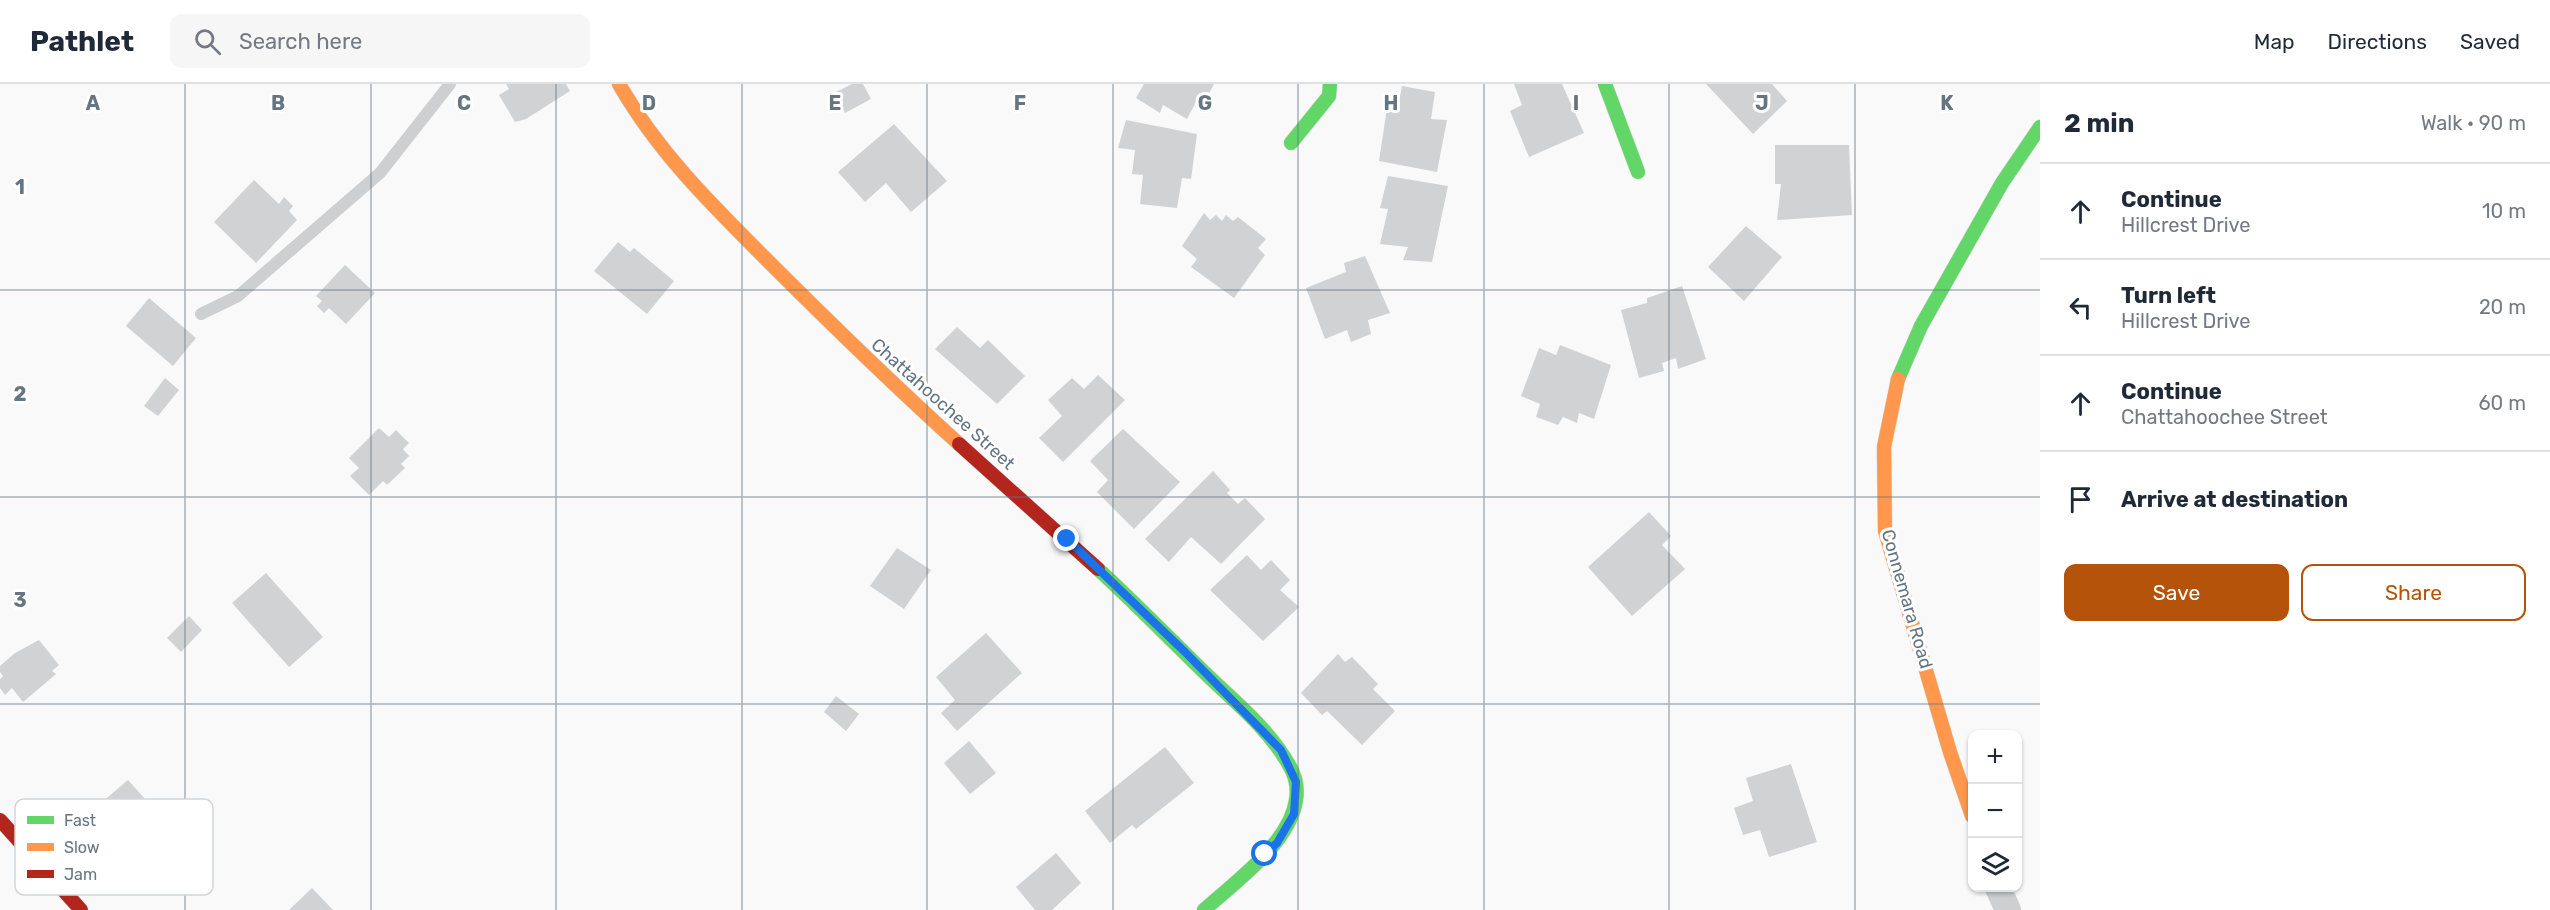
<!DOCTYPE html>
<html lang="en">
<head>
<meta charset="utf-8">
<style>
  :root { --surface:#fff; --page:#f6f6f7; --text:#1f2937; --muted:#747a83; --line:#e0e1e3; --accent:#b45309 }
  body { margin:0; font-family:Rubik,sans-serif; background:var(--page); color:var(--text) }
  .controls { position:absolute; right:18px; bottom:18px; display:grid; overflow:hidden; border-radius:12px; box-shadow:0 2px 4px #0004 }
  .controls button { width:54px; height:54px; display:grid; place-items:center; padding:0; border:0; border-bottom:2px solid var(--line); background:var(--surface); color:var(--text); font:30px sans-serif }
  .stop { position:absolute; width:18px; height:18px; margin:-14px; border:4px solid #1a73e8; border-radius:50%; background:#fff }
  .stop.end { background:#1a73e8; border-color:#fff; box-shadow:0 2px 6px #0008 }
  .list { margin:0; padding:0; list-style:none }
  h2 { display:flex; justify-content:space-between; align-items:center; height:78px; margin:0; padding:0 24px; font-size:26px }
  h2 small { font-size:20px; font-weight:400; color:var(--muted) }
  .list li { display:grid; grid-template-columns:39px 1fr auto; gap:18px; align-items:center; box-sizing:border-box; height:96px; padding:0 24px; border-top:2px solid var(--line) }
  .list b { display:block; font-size:22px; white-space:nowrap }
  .list p { margin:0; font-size:20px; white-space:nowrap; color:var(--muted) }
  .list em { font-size:20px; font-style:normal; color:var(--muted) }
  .actions { display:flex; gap:12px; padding:18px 24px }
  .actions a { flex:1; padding:14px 0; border:2px solid var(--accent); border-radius:12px; text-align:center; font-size:21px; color:var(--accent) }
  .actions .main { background:var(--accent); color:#fff }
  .icon { flex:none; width:33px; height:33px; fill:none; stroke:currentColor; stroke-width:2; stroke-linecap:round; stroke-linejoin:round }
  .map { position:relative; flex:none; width:2040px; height:826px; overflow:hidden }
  header { display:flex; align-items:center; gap:36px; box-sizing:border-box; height:84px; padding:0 30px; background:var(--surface); border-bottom:2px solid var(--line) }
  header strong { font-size:28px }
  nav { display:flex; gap:33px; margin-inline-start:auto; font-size:21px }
  .search { width:420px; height:54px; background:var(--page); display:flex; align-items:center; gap:15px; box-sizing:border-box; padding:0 21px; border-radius:12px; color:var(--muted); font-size:22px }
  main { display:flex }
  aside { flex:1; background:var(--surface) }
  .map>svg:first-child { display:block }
  .building { fill:#d0d2d3 }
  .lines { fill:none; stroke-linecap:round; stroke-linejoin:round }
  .fast-casing { stroke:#d5d6d7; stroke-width:15 }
  .slow-casing { stroke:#d5d6d7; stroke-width:15 }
  .jam-casing { stroke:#d5d6d7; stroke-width:15 }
  .lane { stroke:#cecfd0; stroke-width:12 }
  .street { stroke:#cecfd0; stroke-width:26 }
  .fast { stroke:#63d668; stroke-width:14 }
  .slow { stroke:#ff974d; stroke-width:14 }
  .jam { stroke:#b3261e; stroke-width:14 }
  .route { stroke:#1a73e8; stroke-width:8 }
  .grid { fill:none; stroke:#657683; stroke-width:1.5; stroke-opacity:0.55 }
  .labels { text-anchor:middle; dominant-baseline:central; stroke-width:6; stroke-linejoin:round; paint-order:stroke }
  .street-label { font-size:18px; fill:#657683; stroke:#fff }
  .key { fill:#fff; stroke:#d1d6da; stroke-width:1.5 }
  .key-label { font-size:16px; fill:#657683 }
  .grid-label { font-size:20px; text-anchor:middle; font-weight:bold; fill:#657683; stroke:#fff; stroke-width:6; stroke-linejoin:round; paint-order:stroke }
</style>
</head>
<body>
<header>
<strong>Pathlet</strong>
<div class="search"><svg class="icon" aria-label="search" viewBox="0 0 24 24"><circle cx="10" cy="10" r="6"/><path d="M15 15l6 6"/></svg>Search here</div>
<nav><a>Map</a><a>Directions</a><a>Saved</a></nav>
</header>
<main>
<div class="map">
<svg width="2040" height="826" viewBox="0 0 2040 826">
  <rect width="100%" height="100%" fill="#f9f9f9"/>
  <g class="building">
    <path d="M506,0H566L570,7L526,35L515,38L499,11L509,5Z"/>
    <path d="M852,0H863L871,15L845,29L834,9Z"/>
    <path d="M1144,0H1214L1205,17L1198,14L1187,35L1163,21L1160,29L1136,14Z"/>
    <path d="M1514,0H1562L1584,49L1529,73L1510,27L1522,21Z"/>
    <path d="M1706,0H1772L1787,17L1753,50Z"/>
    <path d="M1402,2L1435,8L1431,35L1447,36L1437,88L1379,77L1387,24L1398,23Z"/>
    <path d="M1126,36L1197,50L1191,95L1182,94L1177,124L1140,120L1143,91L1132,90L1135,66L1118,64Z"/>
    <path d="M894,40L947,97L911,128L886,99L865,118L838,88Z"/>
    <path d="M1775,61H1849L1852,131L1777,136L1781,100H1775Z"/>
    <path d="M1388,92L1448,102L1432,178L1403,176L1408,163L1380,160L1388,125L1380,124Z"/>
    <path d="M254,96L279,120L284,113L293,122L289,127L297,136L256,179L214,138Z"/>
    <path d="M1204,129L1210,136L1216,131L1222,137L1226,131L1233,137L1238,133L1266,155L1258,164L1265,171L1234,214L1191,183L1197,175L1182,162Z"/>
    <path d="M1746,142L1782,173L1744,217L1708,183Z"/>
    <path d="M618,158L630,168L634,164L674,197L647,230L594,187Z"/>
    <path d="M1365,172L1390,229L1368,236L1371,250L1351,258L1347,246L1325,255L1306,204L1346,188L1344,179Z"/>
    <path d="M345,181L375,209L346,240L329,224L324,229L317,222L322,217L316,212Z"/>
    <path d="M1682,202L1706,275L1678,285L1676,274L1662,279L1664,287L1639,294L1621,226L1647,219V214Z"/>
    <path d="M149,214L196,254L173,282L126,242Z"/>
    <path d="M957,243L980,264L988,256L1025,292L997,320L935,265Z"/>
    <path d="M1560,261L1611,281L1594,335L1579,329L1577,339L1563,333L1558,341L1536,333L1540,320L1521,312L1539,264L1556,271Z"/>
    <path d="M1098,291L1125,316L1063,378L1039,354L1062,332L1048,316L1072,294L1084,305Z"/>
    <path d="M165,294L179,306L158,332L144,322Z"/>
    <path d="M379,344L389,353L396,346L409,359L403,365L409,372L401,380L405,384L387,401L383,397L369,411L350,392L359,384L349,374Z"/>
    <path d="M1123,345L1180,398L1134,445L1097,408L1108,396L1090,377Z"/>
    <path d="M1213,387L1230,406L1227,409L1238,420L1245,414L1265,435L1221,480L1191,453L1169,478L1145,455Z"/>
    <path d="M1649,428L1671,452L1662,461L1685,485L1632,532L1588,483Z"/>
    <path d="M897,464L931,486L904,525L870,502Z"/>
    <path d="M1247,471L1261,486L1271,476L1290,496L1280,506L1299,523L1263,557L1210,506Z"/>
    <path d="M266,489L323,553L289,583L232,519Z"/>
    <path d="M189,532L202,546L181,568L167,554Z"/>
    <path d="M986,549L1022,589L957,647L941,629L955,616L936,593Z"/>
    <path d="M39,556L59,581L52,587L56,590L23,618L12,604L5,611L0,604V595L3,592L0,588V582L15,569Z"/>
    <path d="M1338,570L1345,578L1352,573L1378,600L1373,605L1395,627L1362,661L1327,627L1322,631L1301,609Z"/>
    <path d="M836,612L859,630L846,647L824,628Z"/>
    <path d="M969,657L996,689L970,710L944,679Z"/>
    <path d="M1165,663L1194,699L1136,745L1132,741L1110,759L1085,727Z"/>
    <path d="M1791,680L1817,758L1769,773L1760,746L1743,751L1734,724L1753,717L1746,694Z"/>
    <path d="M128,696L191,766L159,795L135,769L129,774L113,756L119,750L95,724Z"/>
    <path d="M1056,769L1081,799L1052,826H1035L1016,803Z"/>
    <path d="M312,804L333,826H289Z"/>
  </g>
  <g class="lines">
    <defs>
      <g id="fast">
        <path d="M1605,0L1638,88"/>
        <path d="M1291,59L1329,12L1330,0"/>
        <path d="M1898,295L1921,242L2002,99L2040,43"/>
        <path d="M1098,485C1135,519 1170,555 1206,590C1235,618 1269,645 1289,681C1295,691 1298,704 1296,716C1290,759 1235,798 1204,826"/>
      </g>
      <g id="slow">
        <path d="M619,0C659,70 715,124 772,181C833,242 895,302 959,360"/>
        <path d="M1898,295L1884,363L1885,447L1950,668L1972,732"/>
      </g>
      <g id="jam">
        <path d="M959,360L1098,485"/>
        <path d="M0,736L81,826"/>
      </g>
    </defs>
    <use href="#fast" class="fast-casing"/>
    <use href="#slow" class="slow-casing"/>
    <use href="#jam" class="jam-casing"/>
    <path class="lane" d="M201,230L238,212L380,89L450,0"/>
    <path class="street" d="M1998,804L2008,826"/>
    <use href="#fast" class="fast"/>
    <use href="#slow" class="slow"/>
    <use href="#jam" class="jam"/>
  </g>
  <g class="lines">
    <path class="route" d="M1067,455L1185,568L1281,666L1296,698L1294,730L1277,759L1265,770"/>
  </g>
  <path class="grid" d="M185,0V826M371,0V826M556,0V826M742,0V826M927,0V826M1113,0V826M1298,0V826M1484,0V826M1669,0V826M1855,0V826M0,206H2040M0,413H2040M0,620H2040"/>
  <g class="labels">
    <g class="street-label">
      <text transform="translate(943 320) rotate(42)">Chattahoochee Street</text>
      <text transform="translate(1907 515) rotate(74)">Connemara Road</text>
    </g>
  </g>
  <rect x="15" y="715" width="198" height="96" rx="9" class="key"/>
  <rect x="27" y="732" width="27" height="8" fill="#63d668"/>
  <rect x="27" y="759" width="27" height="8" fill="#ff974d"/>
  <rect x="27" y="786" width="27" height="8" fill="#b3261e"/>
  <g class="key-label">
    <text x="64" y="742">Fast</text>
    <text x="64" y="769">Slow</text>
    <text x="64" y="796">Jam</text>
  </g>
  <g class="grid-label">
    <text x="93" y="26">A</text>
    <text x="278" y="26">B</text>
    <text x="464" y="26">C</text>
    <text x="649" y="26">D</text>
    <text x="835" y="26">E</text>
    <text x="1020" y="26">F</text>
    <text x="1205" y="26">G</text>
    <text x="1391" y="26">H</text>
    <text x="1576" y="26">I</text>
    <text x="1762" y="26">J</text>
    <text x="1947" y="26">K</text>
    <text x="20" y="110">1</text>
    <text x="20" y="317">2</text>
    <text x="20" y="523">3</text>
  </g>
</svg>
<div class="controls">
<button>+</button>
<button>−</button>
<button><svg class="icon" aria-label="layers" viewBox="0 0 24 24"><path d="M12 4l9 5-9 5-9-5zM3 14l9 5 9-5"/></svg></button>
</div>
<div class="stop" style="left:1265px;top:770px"></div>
<div class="stop end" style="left:1067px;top:455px"></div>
</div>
<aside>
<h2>2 min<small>Walk · 90 m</small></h2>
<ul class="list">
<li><svg class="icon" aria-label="ahead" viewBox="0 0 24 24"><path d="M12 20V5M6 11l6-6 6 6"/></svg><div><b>Continue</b><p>Hillcrest Drive</p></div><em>10 m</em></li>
<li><svg class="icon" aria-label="left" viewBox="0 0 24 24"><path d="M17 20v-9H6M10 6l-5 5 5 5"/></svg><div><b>Turn left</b><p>Hillcrest Drive</p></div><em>20 m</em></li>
<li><svg class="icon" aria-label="ahead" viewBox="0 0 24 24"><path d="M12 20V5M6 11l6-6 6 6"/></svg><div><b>Continue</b><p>Chattahoochee Street</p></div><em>60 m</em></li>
<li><svg class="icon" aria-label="arrive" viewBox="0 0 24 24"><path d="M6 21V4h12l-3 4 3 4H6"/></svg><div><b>Arrive at destination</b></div></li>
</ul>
<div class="actions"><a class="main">Save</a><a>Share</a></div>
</aside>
</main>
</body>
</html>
